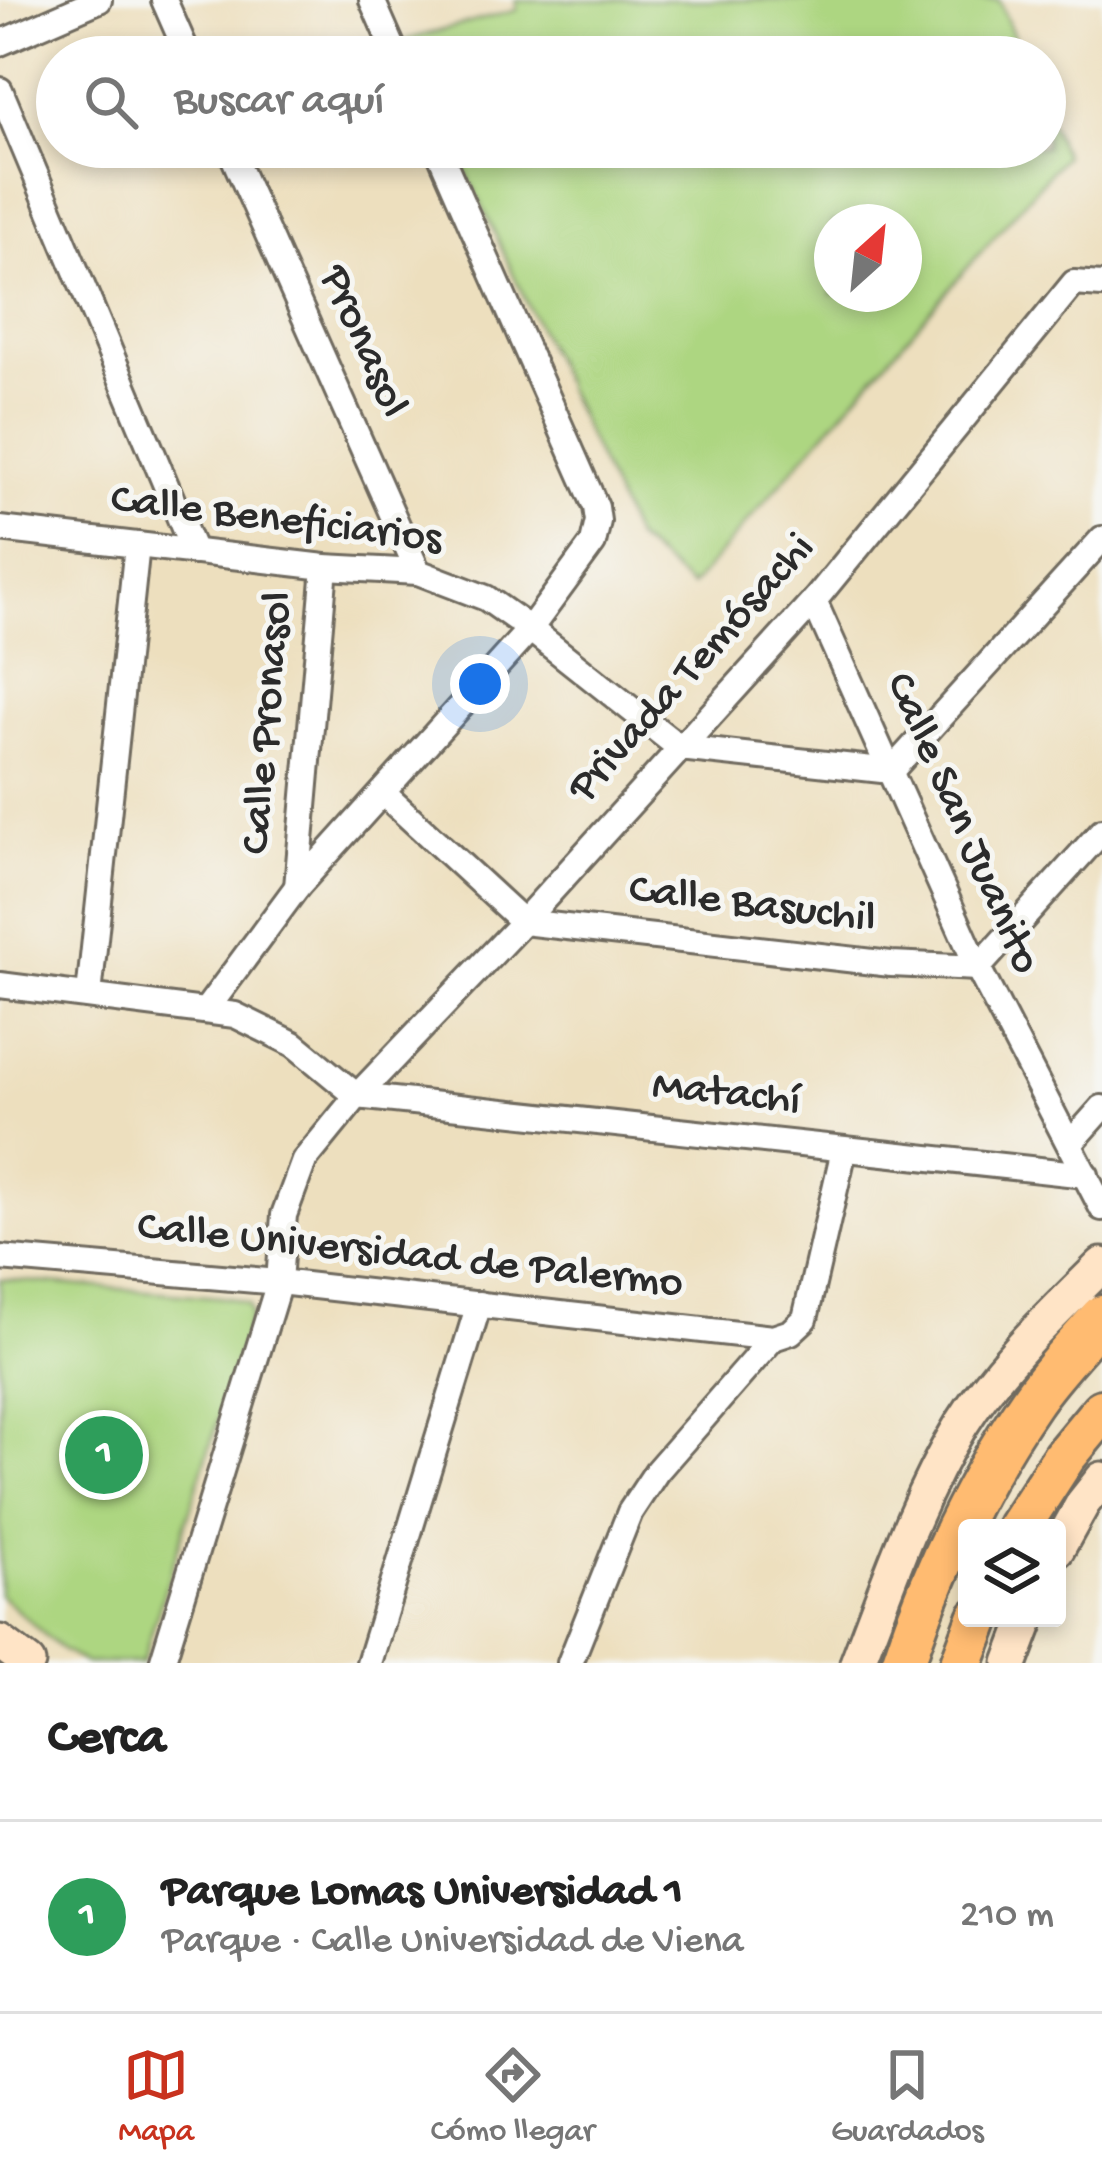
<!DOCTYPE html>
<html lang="es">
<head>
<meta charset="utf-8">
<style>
  :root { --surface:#fff; --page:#f6f6f6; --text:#222; --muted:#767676; --line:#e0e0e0; --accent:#c8321e }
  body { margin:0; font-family:"Gochi Hand",sans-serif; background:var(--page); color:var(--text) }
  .controls { position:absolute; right:36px; bottom:36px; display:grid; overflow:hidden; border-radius:12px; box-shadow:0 6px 18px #0003 }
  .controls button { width:108px; height:108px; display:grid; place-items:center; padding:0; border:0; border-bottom:3px solid var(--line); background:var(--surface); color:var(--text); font:60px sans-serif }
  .compass { position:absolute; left:814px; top:204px; width:108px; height:108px; border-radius:50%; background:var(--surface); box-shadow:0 6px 18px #0003; rotate:27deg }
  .you { position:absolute; left:480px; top:684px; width:42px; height:42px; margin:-30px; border:9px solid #fff; border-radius:50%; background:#1a73e8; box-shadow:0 0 0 18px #1a73e833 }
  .badge { display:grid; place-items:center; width:78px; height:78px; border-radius:50%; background:var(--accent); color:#fff; font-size:39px; font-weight:700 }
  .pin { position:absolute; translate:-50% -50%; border:6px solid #fff; box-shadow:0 3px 12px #0006 }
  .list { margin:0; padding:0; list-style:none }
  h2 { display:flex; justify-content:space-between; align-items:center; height:156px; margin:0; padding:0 48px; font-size:51px }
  h2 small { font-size:39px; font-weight:400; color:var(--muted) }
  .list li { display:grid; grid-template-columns:78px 1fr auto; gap:36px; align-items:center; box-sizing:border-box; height:192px; padding:0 48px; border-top:3px solid var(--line) }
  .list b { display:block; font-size:45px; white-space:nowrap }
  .list p { margin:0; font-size:39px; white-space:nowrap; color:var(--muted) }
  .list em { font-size:39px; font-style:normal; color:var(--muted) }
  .icon { flex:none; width:66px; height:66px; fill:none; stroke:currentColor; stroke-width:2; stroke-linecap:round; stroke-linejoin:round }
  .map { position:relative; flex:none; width:1102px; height:1663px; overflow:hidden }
  .search { position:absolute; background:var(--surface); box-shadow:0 6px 18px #0003; left:36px; right:36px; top:36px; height:132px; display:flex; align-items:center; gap:30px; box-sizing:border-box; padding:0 42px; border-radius:66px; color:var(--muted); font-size:45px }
  .sheet { height:348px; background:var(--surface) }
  nav { display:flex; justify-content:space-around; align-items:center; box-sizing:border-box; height:168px; border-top:3px solid var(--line); background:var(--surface); font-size:33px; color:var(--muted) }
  nav a { display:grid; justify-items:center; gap:6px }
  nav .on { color:var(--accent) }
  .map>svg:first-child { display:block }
  .green { fill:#add681; stroke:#6c8056; stroke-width:3; fill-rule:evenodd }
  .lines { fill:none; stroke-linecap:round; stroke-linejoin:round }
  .street-casing { stroke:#6f6a5e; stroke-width:30 }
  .secondary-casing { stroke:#6f6a5e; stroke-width:39 }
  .highway-casing { stroke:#6f6a5e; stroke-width:48 }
  .street { stroke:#fff; stroke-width:24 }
  .secondary { stroke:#ffe4c6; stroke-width:33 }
  .highway { stroke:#ffbb71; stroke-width:42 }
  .labels { text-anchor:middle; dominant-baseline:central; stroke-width:10; stroke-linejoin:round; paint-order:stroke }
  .street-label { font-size:45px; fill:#2b2b2b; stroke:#f6f6f2 }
</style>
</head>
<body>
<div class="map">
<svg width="1102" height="1663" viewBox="0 0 1102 1663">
  <rect width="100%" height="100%" fill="#f6f6f2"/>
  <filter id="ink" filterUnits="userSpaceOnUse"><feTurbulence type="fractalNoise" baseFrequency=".00833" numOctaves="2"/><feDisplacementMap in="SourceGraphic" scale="24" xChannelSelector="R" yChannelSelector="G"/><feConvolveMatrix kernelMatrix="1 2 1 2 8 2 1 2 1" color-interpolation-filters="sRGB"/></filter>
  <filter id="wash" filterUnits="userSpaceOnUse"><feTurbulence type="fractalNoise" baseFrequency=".004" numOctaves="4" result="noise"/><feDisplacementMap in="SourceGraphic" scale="48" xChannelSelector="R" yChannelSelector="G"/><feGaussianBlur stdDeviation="2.7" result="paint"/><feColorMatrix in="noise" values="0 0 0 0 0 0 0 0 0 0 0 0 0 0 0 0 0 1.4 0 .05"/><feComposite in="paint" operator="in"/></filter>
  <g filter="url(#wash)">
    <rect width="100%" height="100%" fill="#eddfbe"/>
    <g class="green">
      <path d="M516,0H999L1022,57H413L406,40L517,10Z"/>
      <path d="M1045,111L1064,156L691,587L635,539L455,147H1045ZM904,222V294H832V222Z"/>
      <path d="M0,1279L230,1298L248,1304L251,1315L142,1663H86L63,1651L0,1595Z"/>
    </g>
  </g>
  <g filter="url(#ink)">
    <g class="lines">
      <defs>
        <g id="street">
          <path d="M164,0L189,57"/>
          <path d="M372,0L397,57"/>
          <path d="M0,43L99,0"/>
          <path d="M0,90L194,552"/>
          <path d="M229,147L418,572"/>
          <path d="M0,529L325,567L418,572L486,598L530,629L680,748L891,771L1102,539"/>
          <path d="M814,601L978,968L1102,1208"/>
          <path d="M383,793L523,922L891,964L978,968L1102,831"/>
          <path d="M297,887L325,567"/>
          <path d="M0,985L235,1015L294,1044L357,1096"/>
          <path d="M89,995L137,545"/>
          <path d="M206,1010L297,887L530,629L593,543L598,521L596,507L437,147"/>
          <path d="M357,1096L1086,1175"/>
          <path d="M1070,1144L1102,1108"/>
          <path d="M0,1258L279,1282L773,1338L791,1332L805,1319L844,1150"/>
          <path d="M162,1663L279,1282L284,1215L304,1161L357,1096L523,922L814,601L1074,283L1102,285"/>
          <path d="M369,1663L479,1304"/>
          <path d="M570,1663L630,1512L657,1471L773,1338"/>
        </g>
        <g id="secondary">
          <path d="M1057,1550L1083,1503L1102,1479"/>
          <path d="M0,1642L28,1663"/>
          <path d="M857,1663C888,1583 916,1499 961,1425C998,1365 1052,1315 1102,1265"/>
          <path d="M1011,1663L1028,1618"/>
        </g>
        <g id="highway">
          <path d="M1018,1528L1064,1457L1102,1411"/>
          <path d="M903,1663C933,1572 975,1483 1030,1403C1050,1373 1078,1345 1102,1317"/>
          <path d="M962,1663L979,1618"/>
        </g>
      </defs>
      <use href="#street" class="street-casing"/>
      <use href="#secondary" class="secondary-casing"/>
      <use href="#highway" class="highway-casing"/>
      <use href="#street" class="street"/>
      <use href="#secondary" class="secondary"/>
      <use href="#highway" class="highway"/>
    </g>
  </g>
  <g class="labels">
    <g class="street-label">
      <text transform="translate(362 342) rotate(66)">Pronasol</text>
      <text transform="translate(276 521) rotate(7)">Calle Beneficiarios</text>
      <text transform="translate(693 669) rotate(-48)">Privada Temósachi</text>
      <text transform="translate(269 723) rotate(-85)">Calle Pronasol</text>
      <text transform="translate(961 824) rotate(66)">Calle San Juanito</text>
      <text transform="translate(752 906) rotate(7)">Calle Basuchil</text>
      <text transform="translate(726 1095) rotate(6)">Matachí</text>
      <text transform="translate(410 1257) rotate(6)">Calle Universidad de Palermo</text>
    </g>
  </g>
</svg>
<div class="controls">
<button><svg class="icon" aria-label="layers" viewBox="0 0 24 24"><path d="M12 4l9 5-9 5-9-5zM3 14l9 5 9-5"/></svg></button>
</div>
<svg class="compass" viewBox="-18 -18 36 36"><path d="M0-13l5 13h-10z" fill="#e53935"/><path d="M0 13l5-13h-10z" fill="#767676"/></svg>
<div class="you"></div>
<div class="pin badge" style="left:104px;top:1455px;background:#2e9e5b">1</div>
<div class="search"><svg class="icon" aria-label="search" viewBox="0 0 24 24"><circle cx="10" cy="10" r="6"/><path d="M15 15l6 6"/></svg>Buscar aquí</div>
</div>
<section class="sheet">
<h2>Cerca<small></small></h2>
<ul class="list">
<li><span class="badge" style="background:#2e9e5b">1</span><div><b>Parque Lomas Universidad 1</b><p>Parque · Calle Universidad de Viena</p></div><em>210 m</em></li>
</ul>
</section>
<nav>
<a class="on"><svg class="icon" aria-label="map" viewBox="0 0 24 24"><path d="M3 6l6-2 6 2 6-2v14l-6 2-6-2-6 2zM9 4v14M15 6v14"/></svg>Mapa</a>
<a><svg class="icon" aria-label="directions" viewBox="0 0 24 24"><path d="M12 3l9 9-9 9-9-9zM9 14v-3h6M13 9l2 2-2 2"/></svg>Cómo llegar</a>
<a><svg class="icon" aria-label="saved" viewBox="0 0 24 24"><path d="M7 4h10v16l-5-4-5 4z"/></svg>Guardados</a>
</nav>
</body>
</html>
